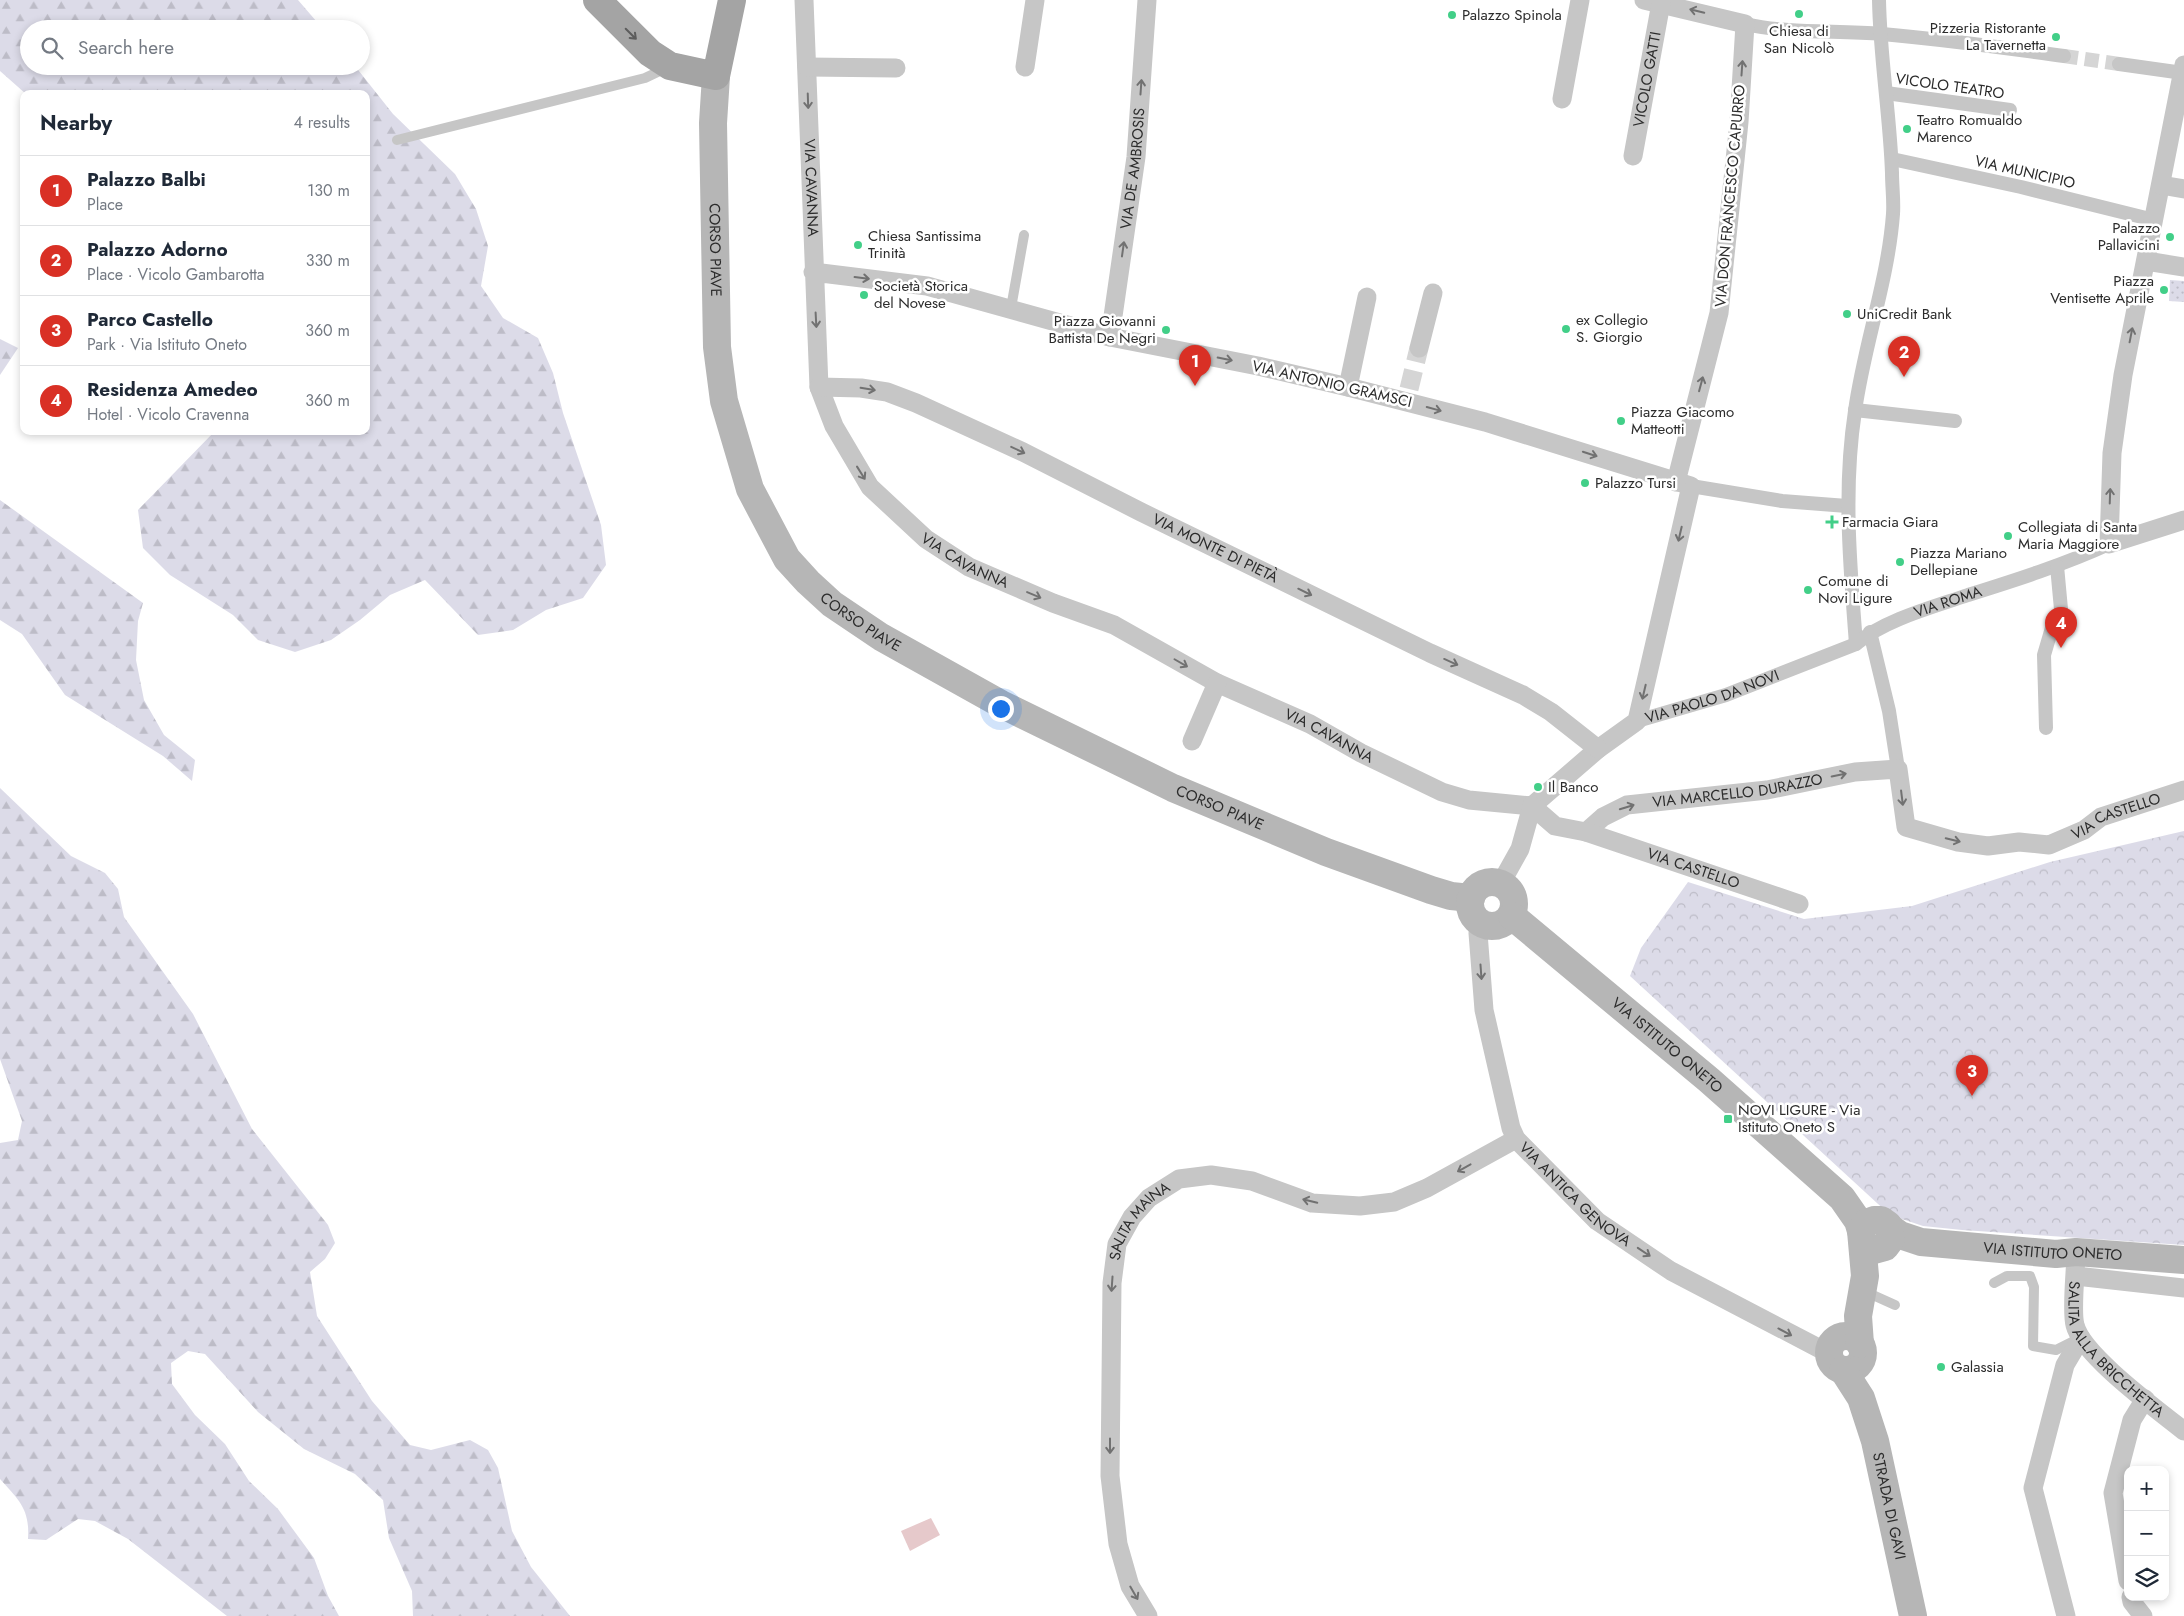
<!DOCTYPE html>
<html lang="en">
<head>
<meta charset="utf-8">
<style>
  :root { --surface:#fff; --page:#f6f6f7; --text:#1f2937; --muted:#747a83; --line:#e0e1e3; --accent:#d93025 }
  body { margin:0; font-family:Jost,sans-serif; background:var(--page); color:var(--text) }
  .controls { position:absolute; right:15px; bottom:15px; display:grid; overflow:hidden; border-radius:10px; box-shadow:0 2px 8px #0003 }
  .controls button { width:45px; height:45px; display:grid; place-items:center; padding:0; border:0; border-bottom:1px solid var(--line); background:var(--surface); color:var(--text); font:25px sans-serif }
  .you { position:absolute; left:1000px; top:708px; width:18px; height:18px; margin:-12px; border:4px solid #fff; border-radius:50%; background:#1a73e8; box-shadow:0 0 0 8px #1a73e833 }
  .badge { display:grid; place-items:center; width:32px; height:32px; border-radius:50%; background:var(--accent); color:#fff; font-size:16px; font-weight:700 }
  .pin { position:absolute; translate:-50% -41px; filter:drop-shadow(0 1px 2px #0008) }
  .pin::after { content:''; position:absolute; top:26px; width:18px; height:15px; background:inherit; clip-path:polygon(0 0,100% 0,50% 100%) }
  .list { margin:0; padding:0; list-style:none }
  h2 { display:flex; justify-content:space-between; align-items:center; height:65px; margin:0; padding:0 20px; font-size:21px }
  h2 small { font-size:16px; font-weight:400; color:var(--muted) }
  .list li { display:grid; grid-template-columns:32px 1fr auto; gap:15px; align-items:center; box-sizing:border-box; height:70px; padding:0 20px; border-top:1px solid var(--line) }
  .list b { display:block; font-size:19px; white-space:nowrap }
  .list p { margin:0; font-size:16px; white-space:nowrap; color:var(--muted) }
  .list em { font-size:16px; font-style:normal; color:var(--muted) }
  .icon { flex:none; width:28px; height:28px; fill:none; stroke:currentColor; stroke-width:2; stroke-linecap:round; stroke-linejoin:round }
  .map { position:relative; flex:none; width:2184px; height:1616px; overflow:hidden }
  .search { position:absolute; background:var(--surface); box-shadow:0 2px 8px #0003; left:20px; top:20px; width:350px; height:55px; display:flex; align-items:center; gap:12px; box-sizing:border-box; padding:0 18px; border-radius:28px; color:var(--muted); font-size:19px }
  .panel { position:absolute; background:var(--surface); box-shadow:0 2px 8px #0003; left:20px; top:90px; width:350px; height:345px; border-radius:10px }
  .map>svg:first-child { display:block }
  .grass { fill:url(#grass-dots) }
  .forest { fill:url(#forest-firs) }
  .park { fill:url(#park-crowns) }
  .water { fill:#e6c9cb }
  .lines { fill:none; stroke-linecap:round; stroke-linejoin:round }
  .pedestrian-tunnel { stroke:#d5d5d5; stroke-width:14; stroke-dasharray:14 7; stroke-linecap:butt }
  .minor-tunnel { stroke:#d5d5d5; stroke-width:19; stroke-dasharray:19 9; stroke-linecap:butt }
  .service { stroke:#c6c6c6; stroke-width:10 }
  .pedestrian { stroke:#c6c6c6; stroke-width:14 }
  .minor { stroke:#c6c6c6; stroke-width:19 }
  .secondary { stroke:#b6b6b6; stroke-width:28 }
  .primary { stroke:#a4a4a4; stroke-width:28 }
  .oneway { stroke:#717171 }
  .oneway2 { stroke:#5c5c5c }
  .poi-dot { fill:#42cf88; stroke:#fff; stroke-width:2 }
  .labels { text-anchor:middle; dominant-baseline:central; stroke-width:5; stroke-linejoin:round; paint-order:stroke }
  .poi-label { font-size:15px; fill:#2c2c2c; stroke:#fff; text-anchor:start }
  .street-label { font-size:15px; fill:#2c2c2c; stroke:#fff }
</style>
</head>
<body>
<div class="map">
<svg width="2184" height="1616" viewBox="0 0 2184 1616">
  <defs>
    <pattern id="grass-dots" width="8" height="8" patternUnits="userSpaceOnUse" patternTransform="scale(1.25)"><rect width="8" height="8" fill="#dcdbe8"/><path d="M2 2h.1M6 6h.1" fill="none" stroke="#bdbcc7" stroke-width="1.8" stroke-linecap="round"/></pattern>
    <pattern id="forest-firs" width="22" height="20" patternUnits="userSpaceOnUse" patternTransform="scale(1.25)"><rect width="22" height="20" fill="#dcdbe8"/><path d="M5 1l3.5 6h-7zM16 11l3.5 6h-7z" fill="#bdbcc7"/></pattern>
    <pattern id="park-crowns" width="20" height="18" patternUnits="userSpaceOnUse" patternTransform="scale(1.25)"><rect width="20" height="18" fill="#dcdbe8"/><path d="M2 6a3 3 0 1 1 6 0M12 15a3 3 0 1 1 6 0" fill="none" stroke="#bdbcc7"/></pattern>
  </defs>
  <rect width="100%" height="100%" fill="#fff"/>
  <path class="grass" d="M2170,280L2184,281V302L2169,301Z"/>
  <g class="forest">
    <path d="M0,0H298L323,29H29V66H355L393,114L455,174L476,209L488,246L481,286L503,318L538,338L553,373L563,413L601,525L606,565L583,598L546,610L513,630L478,635L425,580L390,595L360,620L331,640L295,652L258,640L233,615L170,575L143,548L138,510L215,431H366V94H26L0,71Z"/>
    <path d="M0,339L18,348L0,375Z"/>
    <path d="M0,500L143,603L138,621L136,660L144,700L164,735L195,760L192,781L163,756L65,695L22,634L0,620Z"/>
    <path d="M0,788L71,856L105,873L118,889L124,917L193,1014L252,1129L328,1225L335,1243L325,1259L310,1272L317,1316L372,1401L410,1445L431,1450L470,1440L488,1450L498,1468L512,1531L531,1567L570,1616H413L412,1591L389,1538L383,1500L355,1474L304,1449L258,1412L205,1354L188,1351L171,1363L172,1384L195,1415L225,1444L249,1481L278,1509L314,1558L328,1596L339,1616H227L128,1539L95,1521L78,1519L46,1540L28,1539C30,1509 19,1500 0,1479V1143L18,1140L22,1121L0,1059Z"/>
  </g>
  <path class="park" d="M2184,831V1245L1962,1230L1923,1226L1890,1215L1630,976L1641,948L1688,882L1804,919L1912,906L2050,862Z"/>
  <path class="water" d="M931,1518L940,1535L910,1551L901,1531Z"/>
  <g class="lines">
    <path class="pedestrian-tunnel" d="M2064,56L2119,64"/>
    <path class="minor-tunnel" d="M1409,389L1419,348"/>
    <g class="service">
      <path d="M397,140L645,78L666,68"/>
      <path d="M1011,308L1024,235"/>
      <path d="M1994,1283L2007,1276H2030L2034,1287L2033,1346L2056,1350L2078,1339"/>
      <path d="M1862,1294L1875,1296L1895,1305"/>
    </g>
    <g class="pedestrian">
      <path d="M1745,24C1790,34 1836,30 1882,34C1943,39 2004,48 2064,56"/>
      <path d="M2119,64L2183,73"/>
      <path d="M1886,93L2010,110"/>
      <path d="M1892,159L2021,187L2150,219"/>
      <path d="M1855,410L1955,421"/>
      <path d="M1691,486L1782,501L1847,506"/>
      <path d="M1870,632L1889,711L1898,769"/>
      <path d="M1856,644C1850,565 1843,489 1855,411C1864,345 1888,281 1893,214C1894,201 1892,187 1892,173C1890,115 1880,58 1879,0"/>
      <path id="s1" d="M1637,721L1726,695L1856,644C1884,620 1933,607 1968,595C2016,580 2063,565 2109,544"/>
      <path d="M2046,728L2044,655L2054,621L2062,620L2057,566"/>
    </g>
    <g class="minor">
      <path id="s2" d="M804,0L819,387L834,426L870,487L926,539L969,567L1053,603L1114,625L1217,683L1310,724L1361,753L1442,792L1469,800L1532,806L1598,749L1637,721L1691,486L1485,422L1348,387L1258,366L1110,337L927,286L813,272"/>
      <path d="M1644,0L1745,24L1739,122L1719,313L1676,482"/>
      <path d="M2184,65L2123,375L2112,453L2109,544L2184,520"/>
      <path d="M807,67L896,68"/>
      <path d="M1025,67L1035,0"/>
      <path d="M1562,99L1580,0"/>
      <path id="s3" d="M1633,156L1661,3"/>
      <path d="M2161,185L2184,189"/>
      <path d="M2146,261L2184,267"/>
      <path id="s4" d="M1110,337L1136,157L1147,0"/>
      <path d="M1419,348L1433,293"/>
      <path id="s5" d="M819,387L861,388L887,392L916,403L1023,452L1141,512L1430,653L1523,695L1551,712L1598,749"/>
      <path d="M1348,387L1367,297"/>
      <path d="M1192,741L1217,683"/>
      <path id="s6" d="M1586,832L1603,817L1627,805L1767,790L1855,772L1898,769L1906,827L1958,842L1988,846L2019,842L2049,845L2084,830L2101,817L2184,790"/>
      <path id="s7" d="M1501,883L1520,849L1532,806L1555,826L1586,832L1799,904"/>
      <path id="s8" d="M1481,924L1478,933L1484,1010L1511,1128L1516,1139L1597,1221L1671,1271L1828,1353"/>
      <path id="s9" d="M2076,1252C2076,1269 2071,1311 2075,1325C2082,1355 2158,1410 2184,1431"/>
      <path d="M2076,1276L2184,1288"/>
      <path d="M2128,1581L2113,1493L2132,1420L2145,1399"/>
      <path d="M2131,1597L2132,1602L2143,1616"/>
      <path id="s10" d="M1148,1616L1130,1586L1118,1544L1110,1476L1112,1283L1117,1244L1132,1217L1149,1198L1179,1179L1211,1175L1252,1181L1312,1203L1360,1206L1394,1202L1427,1188L1516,1139"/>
      <path d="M2066,1616L2033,1488L2065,1365L2081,1338"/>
    </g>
    <g class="secondary">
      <path id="s11" d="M716,76L713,123L717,347L724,401L750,489L787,559L808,582L832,604L881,637L1001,704L1173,788L1326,852L1431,890L1451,896L1471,898"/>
      <circle cx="1492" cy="904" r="22"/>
      <path id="s12" d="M1512,916L1709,1080L1842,1198L1858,1221L1861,1231"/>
      <path id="s13" d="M1889,1227L1900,1235L1921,1242L2056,1254L2076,1252L2184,1260"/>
      <circle cx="1846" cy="1353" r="17"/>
      <path d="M1860,1344L1858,1316L1865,1276L1861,1231L1866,1223L1874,1220H1881L1888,1225L1891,1239L1885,1247L1874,1250L1864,1244"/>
      <path id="s14" d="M1843,1370L1861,1398L1875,1441L1913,1616"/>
    </g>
    <path class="primary" d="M597,0L650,53L670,66L716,76L732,0"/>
  </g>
  <defs><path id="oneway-shaft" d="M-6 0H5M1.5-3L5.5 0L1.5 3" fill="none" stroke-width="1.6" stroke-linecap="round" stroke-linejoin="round" transform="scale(1.25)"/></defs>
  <g class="oneway">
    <use href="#oneway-shaft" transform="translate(1697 11) rotate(-166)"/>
    <use href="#oneway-shaft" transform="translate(1742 68) rotate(-86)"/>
    <use href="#oneway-shaft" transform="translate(1141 87) rotate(-86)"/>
    <use href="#oneway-shaft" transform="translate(808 101) rotate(88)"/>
    <use href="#oneway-shaft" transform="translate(1123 249) rotate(-82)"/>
    <use href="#oneway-shaft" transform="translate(862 278) rotate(7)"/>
    <use href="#oneway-shaft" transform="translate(816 320) rotate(87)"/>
    <use href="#oneway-shaft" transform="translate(2131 335) rotate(-79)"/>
    <use href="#oneway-shaft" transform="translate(1225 359) rotate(11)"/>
    <use href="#oneway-shaft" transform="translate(1701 384) rotate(-75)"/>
    <use href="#oneway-shaft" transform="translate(868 389) rotate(9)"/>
    <use href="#oneway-shaft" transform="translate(1434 409) rotate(15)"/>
    <use href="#oneway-shaft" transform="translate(1018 450) rotate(25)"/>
    <use href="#oneway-shaft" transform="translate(1590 454) rotate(18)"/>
    <use href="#oneway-shaft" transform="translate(861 473) rotate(58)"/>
    <use href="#oneway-shaft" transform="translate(2110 496) rotate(-88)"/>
    <use href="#oneway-shaft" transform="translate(1680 534) rotate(103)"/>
    <use href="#oneway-shaft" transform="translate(1305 592) rotate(26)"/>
    <use href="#oneway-shaft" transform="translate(1034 595) rotate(23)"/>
    <use href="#oneway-shaft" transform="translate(1451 662) rotate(24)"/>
    <use href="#oneway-shaft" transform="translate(1181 663) rotate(30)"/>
    <use href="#oneway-shaft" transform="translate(1644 692) rotate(103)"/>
    <use href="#oneway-shaft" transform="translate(1839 775) rotate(-12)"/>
    <use href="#oneway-shaft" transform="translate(1902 798) rotate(83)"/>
    <use href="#oneway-shaft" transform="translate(1627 807) rotate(-17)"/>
    <use href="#oneway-shaft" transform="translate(1953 840) rotate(14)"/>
    <use href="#oneway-shaft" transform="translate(1481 972) rotate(86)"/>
    <use href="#oneway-shaft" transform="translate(1464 1168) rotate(151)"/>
    <use href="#oneway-shaft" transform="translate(1310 1201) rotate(-166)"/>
    <use href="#oneway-shaft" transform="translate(1644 1252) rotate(34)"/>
    <use href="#oneway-shaft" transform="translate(1112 1284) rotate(94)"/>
    <use href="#oneway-shaft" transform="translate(1785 1332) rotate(28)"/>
    <use href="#oneway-shaft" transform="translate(1110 1446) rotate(90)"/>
    <use href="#oneway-shaft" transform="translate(1134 1593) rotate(60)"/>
  </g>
  <use class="oneway2" href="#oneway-shaft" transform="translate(631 34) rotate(45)"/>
  <g class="poi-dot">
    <circle cx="1799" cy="14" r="5"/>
    <circle cx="1452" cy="15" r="5"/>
    <circle cx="2056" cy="37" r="5"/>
    <circle cx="1907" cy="129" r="5"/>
    <circle cx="2170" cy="237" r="5"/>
    <circle cx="858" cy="245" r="5"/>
    <circle cx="2164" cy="290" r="5"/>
    <circle cx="864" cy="295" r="5"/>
    <circle cx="1847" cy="314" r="5"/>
    <circle cx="1566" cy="329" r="5"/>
    <circle cx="1166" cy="330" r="5"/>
    <circle cx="1621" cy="421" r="5"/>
    <circle cx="1585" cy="483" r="5"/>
    <path d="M1829.5 514.5h5v5h5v5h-5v5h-5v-5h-5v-5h5z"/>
    <circle cx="2008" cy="536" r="5"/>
    <circle cx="1900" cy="562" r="5"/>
    <circle cx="1808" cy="590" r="5"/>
    <circle cx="1538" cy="787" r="5"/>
    <rect x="1723" y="1114" width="10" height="10" rx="2.5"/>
    <circle cx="1941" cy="1367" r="5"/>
  </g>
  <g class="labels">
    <g class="poi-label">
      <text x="1462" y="15">Palazzo Spinola</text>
      <text x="2046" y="28" text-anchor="end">Pizzeria Ristorante<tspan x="2046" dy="17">La Tavernetta</tspan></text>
      <text x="1799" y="31" text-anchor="middle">Chiesa di<tspan x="1799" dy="17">San Nicolò</tspan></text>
      <text x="1917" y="120">Teatro Romualdo<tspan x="1917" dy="17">Marenco</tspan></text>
      <text x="2160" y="228" text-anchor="end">Palazzo<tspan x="2160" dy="17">Pallavicini</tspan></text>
      <text x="868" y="236">Chiesa Santissima<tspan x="868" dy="17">Trinità</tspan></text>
      <text x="2154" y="281" text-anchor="end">Piazza<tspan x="2154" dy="17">Ventisette Aprile</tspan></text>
      <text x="874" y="286">Società Storica<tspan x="874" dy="17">del Novese</tspan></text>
      <text x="1857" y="314">UniCredit Bank</text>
      <text x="1576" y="320">ex Collegio<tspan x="1576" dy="17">S. Giorgio</tspan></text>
      <text x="1156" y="321" text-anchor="end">Piazza Giovanni<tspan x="1156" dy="17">Battista De Negri</tspan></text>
      <text x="1631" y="412">Piazza Giacomo<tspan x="1631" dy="17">Matteotti</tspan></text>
      <text x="1595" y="483">Palazzo Tursi</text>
      <text x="1842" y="522">Farmacia Giara</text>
      <text x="2018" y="527">Collegiata di Santa<tspan x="2018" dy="17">Maria Maggiore</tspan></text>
      <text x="1910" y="553">Piazza Mariano<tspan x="1910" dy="17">Dellepiane</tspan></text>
      <text x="1818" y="581">Comune di<tspan x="1818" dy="17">Novi Ligure</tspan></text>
      <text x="1548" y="787">Il Banco</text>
      <text x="1738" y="1110">NOVI LIGURE - Via<tspan x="1738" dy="17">Istituto Oneto S</tspan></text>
      <text x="1951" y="1367">Galassia</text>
    </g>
    <g class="street-label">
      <text stroke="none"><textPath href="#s3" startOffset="78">VICOLO GATTI</textPath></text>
      <text transform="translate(1950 86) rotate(8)">VICOLO TEATRO</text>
      <text stroke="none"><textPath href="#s4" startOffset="170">VIA DE AMBROSIS</textPath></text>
      <text transform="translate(2025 172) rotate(13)">VIA MUNICIPIO</text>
      <text stroke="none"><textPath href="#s2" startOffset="188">VIA CAVANNA</textPath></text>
      <text transform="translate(1730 196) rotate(-85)">VIA DON FRANCESCO CAPURRO</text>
      <text stroke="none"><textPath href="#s11" startOffset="174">CORSO PIAVE</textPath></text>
      <text transform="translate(1332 384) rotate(13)">VIA ANTONIO GRAMSCI</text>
      <text stroke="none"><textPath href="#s5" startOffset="432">VIA MONTE DI PIETÀ</textPath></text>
      <text stroke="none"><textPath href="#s2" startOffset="621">VIA CAVANNA</textPath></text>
      <text stroke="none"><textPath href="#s1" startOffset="334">VIA ROMA</textPath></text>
      <text stroke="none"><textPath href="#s11" startOffset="594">CORSO PIAVE</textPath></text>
      <text stroke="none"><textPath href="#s1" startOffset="79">VIA PAOLO DA NOVI</textPath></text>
      <text stroke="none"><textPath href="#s2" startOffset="1026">VIA CAVANNA</textPath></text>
      <text stroke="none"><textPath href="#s6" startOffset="161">VIA MARCELLO DURAZZO</textPath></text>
      <text stroke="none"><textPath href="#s11" startOffset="999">CORSO PIAVE</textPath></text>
      <text stroke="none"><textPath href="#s6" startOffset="601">VIA CASTELLO</textPath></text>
      <text stroke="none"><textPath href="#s7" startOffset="259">VIA CASTELLO</textPath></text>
      <text stroke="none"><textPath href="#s12" startOffset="202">VIA ISTITUTO ONETO</textPath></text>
      <text stroke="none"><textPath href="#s8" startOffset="301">VIA ANTICA GENOVA</textPath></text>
      <text stroke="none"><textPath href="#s10" startOffset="411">SALITA MAINA</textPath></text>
      <text stroke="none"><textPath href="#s13" startOffset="168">VIA ISTITUTO ONETO</textPath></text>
      <text stroke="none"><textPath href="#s9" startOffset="114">SALITA ALLA BRICCHETTA</textPath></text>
      <text stroke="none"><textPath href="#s14" startOffset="145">STRADA DI GAVI</textPath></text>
    </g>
  </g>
</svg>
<div class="controls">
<button>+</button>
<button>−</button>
<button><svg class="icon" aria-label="layers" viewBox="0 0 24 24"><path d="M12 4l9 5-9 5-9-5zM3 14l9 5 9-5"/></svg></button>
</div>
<div class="you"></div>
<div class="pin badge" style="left:1195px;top:386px">1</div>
<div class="pin badge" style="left:1904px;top:377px">2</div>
<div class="pin badge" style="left:1972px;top:1096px">3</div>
<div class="pin badge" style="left:2061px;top:648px">4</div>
<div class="search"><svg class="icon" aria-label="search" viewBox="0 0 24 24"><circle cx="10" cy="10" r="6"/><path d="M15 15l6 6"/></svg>Search here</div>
<section class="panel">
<h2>Nearby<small>4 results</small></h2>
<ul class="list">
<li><span class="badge">1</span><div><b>Palazzo Balbi</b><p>Place</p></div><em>130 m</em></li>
<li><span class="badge">2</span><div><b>Palazzo Adorno</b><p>Place · Vicolo Gambarotta</p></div><em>330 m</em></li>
<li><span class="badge">3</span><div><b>Parco Castello</b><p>Park · Via Istituto Oneto</p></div><em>360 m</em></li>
<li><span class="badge">4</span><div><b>Residenza Amedeo</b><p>Hotel · Vicolo Cravenna</p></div><em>360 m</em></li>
</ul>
</section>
</div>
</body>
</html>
